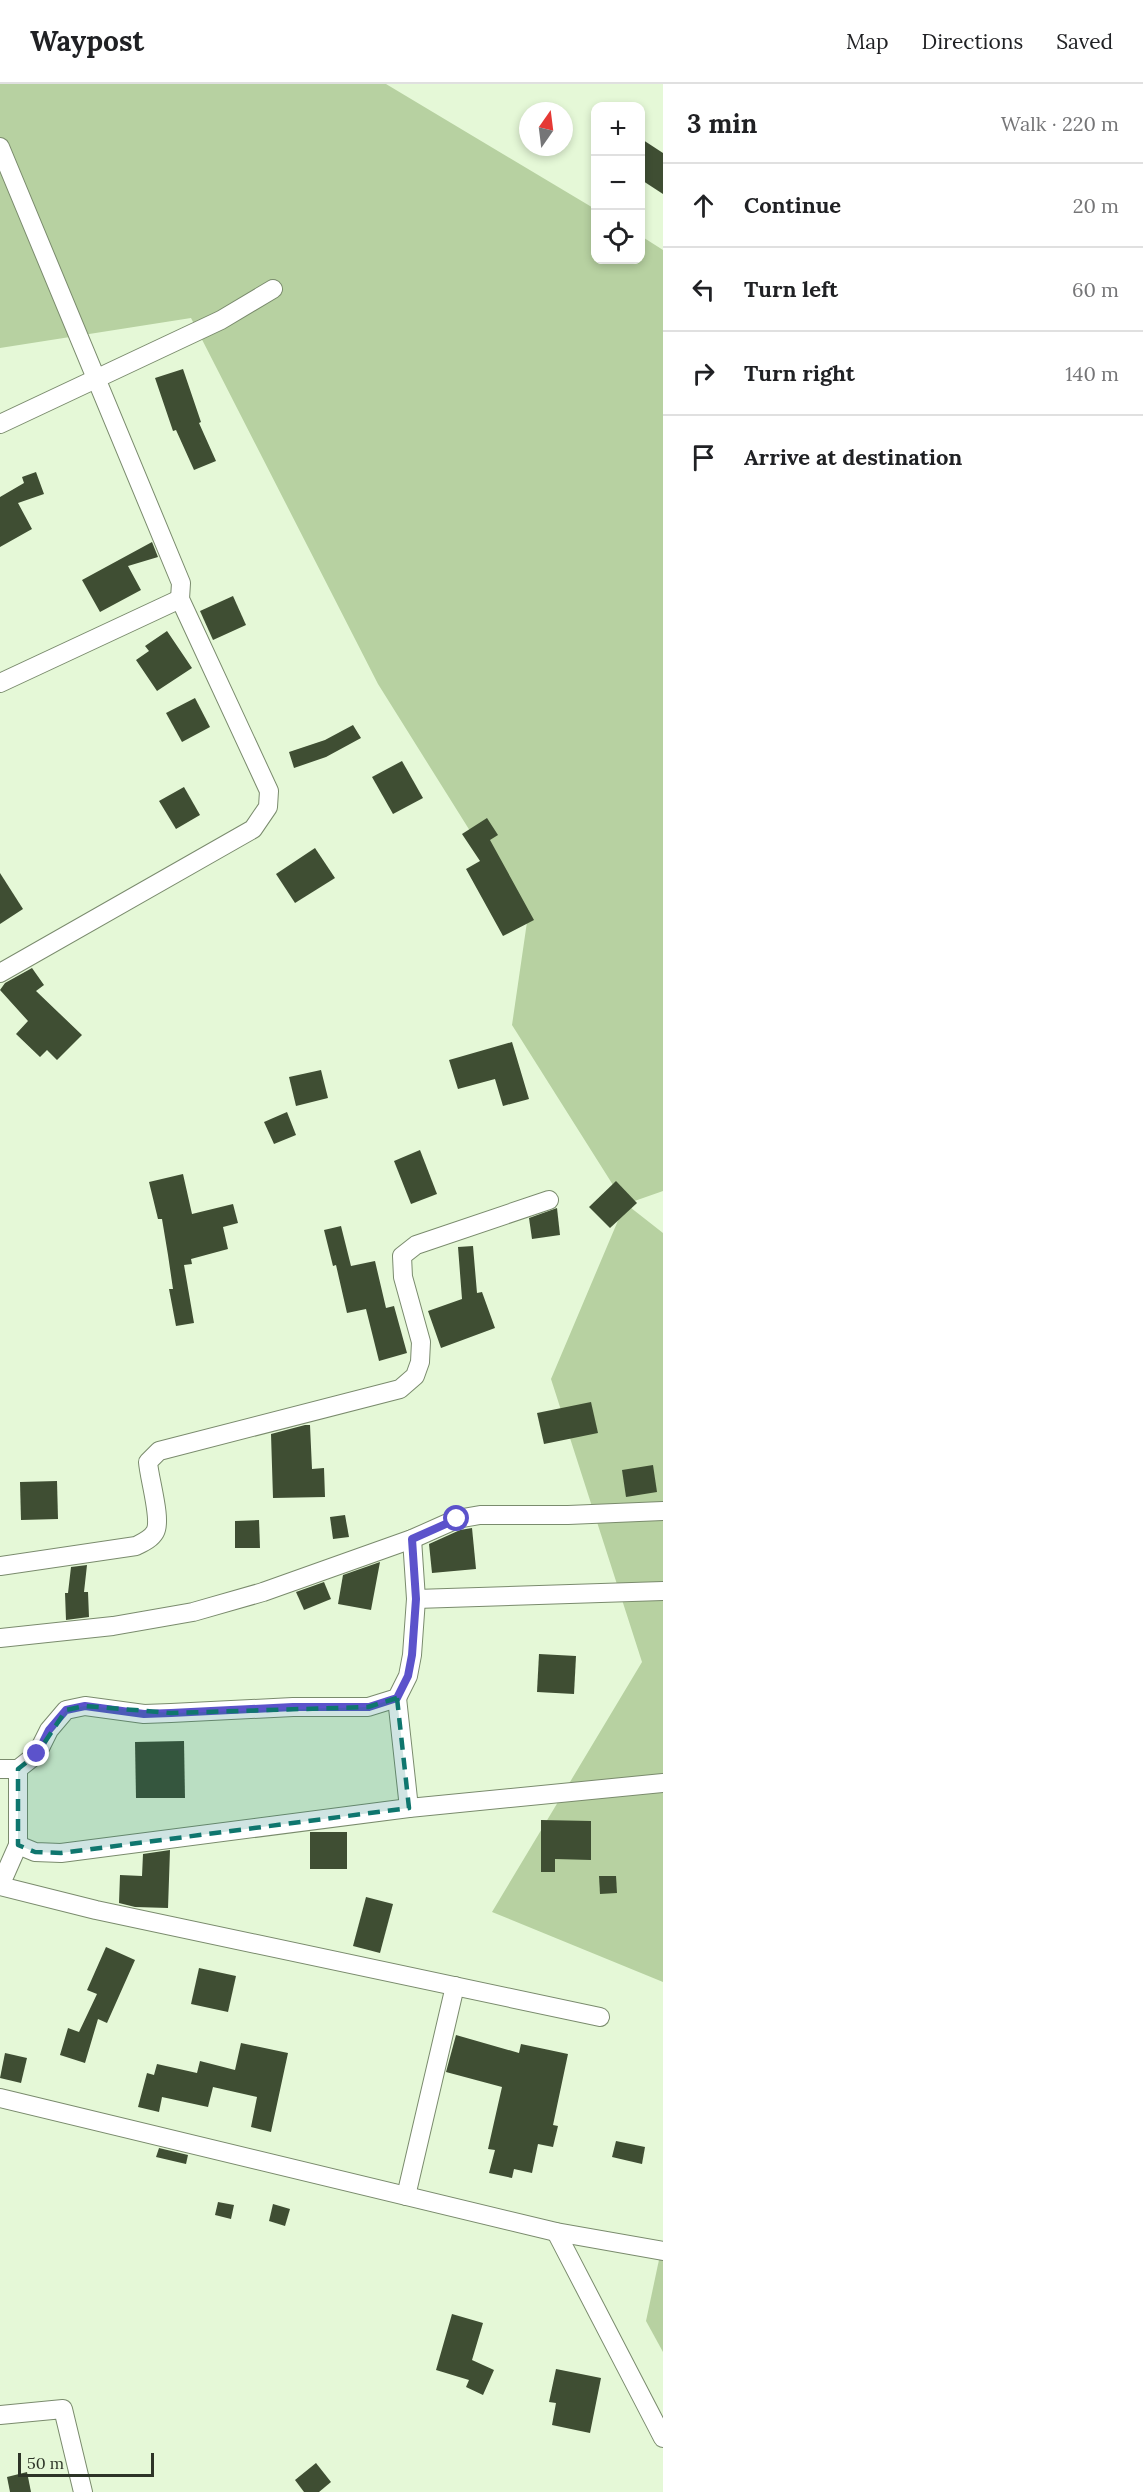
<!DOCTYPE html>
<html lang="en">
<head>
<meta charset="utf-8">
<style>
  :root { --surface:#fff; --page:#f6f6f6; --text:#202124; --muted:#757577; --line:#e0e0e0 }
  body { margin:0; font-family:Lora,serif; background:var(--page); color:var(--text) }
  .controls { position:absolute; right:18px; top:18px; display:grid; overflow:hidden; border-radius:12px; box-shadow:0 3px 9px #0003 }
  .controls button { width:54px; height:54px; display:grid; place-items:center; padding:0; border:0; border-bottom:2px solid var(--line); background:var(--surface); color:var(--text); font:30px sans-serif }
  .compass { position:absolute; left:519px; top:18px; width:54px; height:54px; border-radius:50%; background:var(--surface); box-shadow:0 3px 9px #0003; rotate:14deg }
  .scale { position:absolute; left:18px; bottom:15px; width:136px; box-sizing:border-box; padding-left:6px; border:3px solid #2d3427; border-top:0; font-size:16px; line-height:21px; white-space:nowrap; color:#2d3427; -webkit-text-stroke:4px #e5f8d7; paint-order:stroke }
  .stop { position:absolute; width:18px; height:18px; margin:-14px; border:4px solid #5c53cb; border-radius:50%; background:#fff }
  .stop.end { background:#5c53cb; border-color:#fff; box-shadow:0 2px 6px #0008 }
  .list { margin:0; padding:0; list-style:none }
  h2 { display:flex; justify-content:space-between; align-items:center; height:78px; margin:0; padding:0 24px; font-size:26px }
  h2 small { font-size:20px; font-weight:400; color:var(--muted) }
  .list li { display:grid; grid-template-columns:39px 1fr auto; gap:18px; align-items:center; box-sizing:border-box; height:84px; padding:0 24px; border-top:2px solid var(--line) }
  .list b { display:block; font-size:22px; white-space:nowrap }
  .list em { font-size:20px; font-style:normal; color:var(--muted) }
  .icon { flex:none; width:33px; height:33px; fill:none; stroke:currentColor; stroke-width:2; stroke-linecap:round; stroke-linejoin:round }
  .map { position:relative; flex:none; width:663px; height:2408px; overflow:hidden }
  header { display:flex; align-items:center; gap:36px; box-sizing:border-box; height:84px; padding:0 30px; background:var(--surface); border-bottom:2px solid var(--line) }
  header strong { font-size:28px }
  nav { display:flex; gap:33px; margin-inline-start:auto; font-size:21px }
  main { display:flex }
  aside { flex:1; background:var(--surface) }
  .map>svg:first-child { display:block }
  .green { fill:#b7d1a1 }
  .building { fill:#3f4e33 }
  .lines { fill:none; stroke-linecap:round; stroke-linejoin:round }
  .minor-casing { stroke:#7a8b6d; stroke-width:20 }
  .minor { stroke:#fff; stroke-width:18 }
  .route { stroke:#5c53cb; stroke-width:8 }
  .marked { fill:#0f766e; fill-opacity:0.2; stroke:#0f766e; stroke-width:4.5; stroke-dasharray:12 8; stroke-linejoin:round }
</style>
</head>
<body>
<header>
<strong>Waypost</strong>
<nav><a>Map</a><a>Directions</a><a>Saved</a></nav>
</header>
<main>
<div class="map">
<svg width="663" height="2408" viewBox="0 0 663 2408">
  <rect width="100%" height="100%" fill="#e5f8d7"/>
  <g class="green">
    <path d="M0,0H386L595,125L596,176H640L641,152L663,166V1107L626,1120L663,1149V1898L492,1828L642,1578L551,1295L625,1120L512,941L527,838L378,600L191,234L0,264Z"/>
    <path d="M663,2157V2268L646,2237Z"/>
  </g>
  <g class="building">
    <path d="M640,54L663,69V110L640,95Z"/>
    <path d="M183,285L201,338L199,339L216,377L194,386L176,346L173,347L155,294Z"/>
    <path d="M36,388L44,410L18,419L32,445L0,463V413L24,399L22,393Z"/>
    <path d="M152,458L158,473L128,482L141,506L100,528L82,496Z"/>
    <path d="M233,512L246,541L213,556L200,527Z"/>
    <path d="M167,547L192,584L157,607L136,576L149,567L145,562Z"/>
    <path d="M195,614L210,643L182,658L166,629Z"/>
    <path d="M353,641L361,654L326,673L294,684L289,668L325,656Z"/>
    <path d="M402,677L423,714L393,730L372,693Z"/>
    <path d="M184,703L200,731L176,745L159,717Z"/>
    <path d="M487,734L498,751L490,756L534,836L503,852L466,785L480,777L462,750Z"/>
    <path d="M315,764L335,794L295,819L276,790Z"/>
    <path d="M0,789L23,825L0,840Z"/>
    <path d="M32,884L44,901L36,907L82,951L57,976L47,966L40,973L16,950L28,937L0,906L5,899Z"/>
    <path d="M512,958L529,1015L503,1022L495,995L458,1005L449,976Z"/>
    <path d="M321,986L328,1014L296,1022L289,993Z"/>
    <path d="M287,1028L296,1051L274,1060L264,1038Z"/>
    <path d="M420,1066L437,1110L411,1120L394,1077Z"/>
    <path d="M183,1090L192,1130L233,1120L238,1139L223,1143L228,1165L191,1175L192,1180L184,1181L194,1239L176,1242L169,1205H173L168,1171L162,1135H158L149,1098Z"/>
    <path d="M616,1097L637,1119L610,1144L589,1123Z"/>
    <path d="M557,1124L560,1151L532,1155L529,1134Z"/>
    <path d="M341,1142L351,1182L375,1177L386,1224L394,1222L407,1269L379,1277L366,1225L347,1229L336,1181L333,1182L324,1146Z"/>
    <path d="M473,1162L477,1209L482,1208L495,1244L441,1264L428,1227L462,1215L458,1163Z"/>
    <path d="M591,1318L598,1349L544,1360L537,1329Z"/>
    <path d="M305,1341H310L312,1385L324,1384L325,1413L273,1414L271,1350Z"/>
    <path d="M653,1381L657,1408L626,1413L622,1386Z"/>
    <path d="M57,1397L58,1435L21,1436L20,1398Z"/>
    <path d="M345,1431L349,1453L333,1455L330,1433Z"/>
    <path d="M259,1436L260,1464H235V1437Z"/>
    <path d="M472,1444L476,1485L432,1489L429,1460L460,1446Z"/>
    <path d="M380,1478L371,1526L338,1520L343,1491Z"/>
    <path d="M87,1481L84,1508H88L89,1533L66,1536L65,1509H68L71,1483Z"/>
    <path d="M324,1498L331,1515L304,1526L296,1508Z"/>
    <path d="M539,1570L576,1572L574,1610L537,1608Z"/>
    <path d="M184,1657L185,1714H136L135,1658Z"/>
    <path d="M541,1736L591,1737V1776L555,1775V1788H541Z"/>
    <rect x="310" y="1748" width="37" height="37"/>
    <path d="M170,1766L168,1824L135,1823L119,1819L120,1791L142,1792L143,1770Z"/>
    <path d="M599,1792H616L617,1809L600,1810Z"/>
    <path d="M366,1813L393,1820L380,1869L353,1862Z"/>
    <path d="M106,1863L135,1876L107,1939L98,1935L85,1979L60,1971L68,1944L79,1948L97,1910L87,1906Z"/>
    <path d="M199,1884L236,1892L228,1928L191,1920Z"/>
    <path d="M456,1951L519,1969L521,1960L568,1970L553,2041L558,2042L553,2063L538,2060L532,2089L514,2085L512,2094L489,2089L495,2066L488,2065L502,2003L446,1988Z"/>
    <path d="M241,1959L288,1969L271,2048L251,2043L257,2013L213,2003L208,2023L162,2013L159,2028L138,2023L147,1989L154,1991L157,1980L197,1989L200,1977L235,1986Z"/>
    <path d="M5,1969L27,1974L21,1999L0,1994Z"/>
    <path d="M616,2057L645,2063L642,2080L612,2073Z"/>
    <path d="M159,2064L188,2071L186,2080L156,2073Z"/>
    <path d="M218,2118L234,2121L231,2135L215,2131Z"/>
    <path d="M273,2120L290,2125L285,2142L269,2137Z"/>
    <path d="M452,2230L483,2239L472,2276L494,2286L483,2311L466,2303L469,2296L436,2286Z"/>
    <path d="M556,2285L601,2294L590,2349L552,2341L556,2319L549,2318Z"/>
    <path d="M316,2379L331,2398L319,2408H304L295,2396Z"/>
    <path d="M27,2388L31,2408H10L7,2393Z"/>
  </g>
  <g class="lines">
    <defs>
      <g id="minor">
        <path d="M0,63L181,499L180,515L269,707L268,723L253,745L0,889"/>
        <path d="M0,340L221,236L273,205"/>
        <path d="M0,599L180,515"/>
        <path d="M0,1482L136,1462C144,1458 151,1455 155,1448C162,1436 149,1394 148,1378L159,1367L400,1305L415,1292L420,1278L421,1258L403,1193L402,1172L416,1161L549,1116"/>
        <path d="M416,1515L663,1507"/>
        <path d="M0,1554L113,1542L193,1528L263,1508L412,1455L457,1435L480,1431H568L663,1427"/>
        <path d="M397,1614L409,1724"/>
        <path d="M0,1685H18L37,1670L49,1646L66,1626L85,1622L144,1630L171,1629L293,1623H368L397,1614L408,1592L412,1571L416,1515L412,1455"/>
        <path d="M18,1685V1761L0,1802L96,1826L600,1933"/>
        <path d="M18,1761L35,1768L61,1769L409,1724L663,1699"/>
        <path d="M0,2014L556,2148L663,2167"/>
        <path d="M406,2112L455,1902"/>
        <path d="M556,2148L663,2354"/>
        <path d="M0,2331L63,2325L83,2408"/>
      </g>
    </defs>
    <use href="#minor" class="minor-casing"/>
    <use href="#minor" class="minor"/>
  </g>
  <g class="lines">
    <path class="route" d="M37,1670L49,1646L66,1626L85,1622L144,1630L171,1629L293,1623H369L397,1614L408,1592L412,1571L416,1515L412,1455L457,1435"/>
  </g>
  <path class="marked" d="M397,1614L409,1724L61,1769L35,1768L18,1761V1685L37,1670L66,1626L85,1622L171,1629L368,1623Z"/>
</svg>
<div class="controls">
<button>+</button>
<button>−</button>
<button><svg class="icon" aria-label="locate" viewBox="0 0 24 24"><circle cx="12" cy="12" r="6"/><path d="M12 2v4M12 18v4M2 12h4M18 12h4"/></svg></button>
</div>
<svg class="compass" viewBox="-18 -18 36 36"><path d="M0-13l5 13h-10z" fill="#e53935"/><path d="M0 13l5-13h-10z" fill="#757577"/></svg>
<div class="scale">50 m</div>
<div class="stop" style="left:457px;top:1435px"></div>
<div class="stop end" style="left:37px;top:1670px"></div>
</div>
<aside>
<h2>3 min<small>Walk · 220 m</small></h2>
<ul class="list">
<li><svg class="icon" aria-label="ahead" viewBox="0 0 24 24"><path d="M12 20V5M6 11l6-6 6 6"/></svg><div><b>Continue</b></div><em>20 m</em></li>
<li><svg class="icon" aria-label="left" viewBox="0 0 24 24"><path d="M17 20v-9H6M10 6l-5 5 5 5"/></svg><div><b>Turn left</b></div><em>60 m</em></li>
<li><svg class="icon" aria-label="right" viewBox="0 0 24 24"><path d="M7 20v-9h11M14 6l5 5-5 5"/></svg><div><b>Turn right</b></div><em>140 m</em></li>
<li><svg class="icon" aria-label="arrive" viewBox="0 0 24 24"><path d="M6 21V4h12l-3 4 3 4H6"/></svg><div><b>Arrive at destination</b></div></li>
</ul>
</aside>
</main>
</body>
</html>
